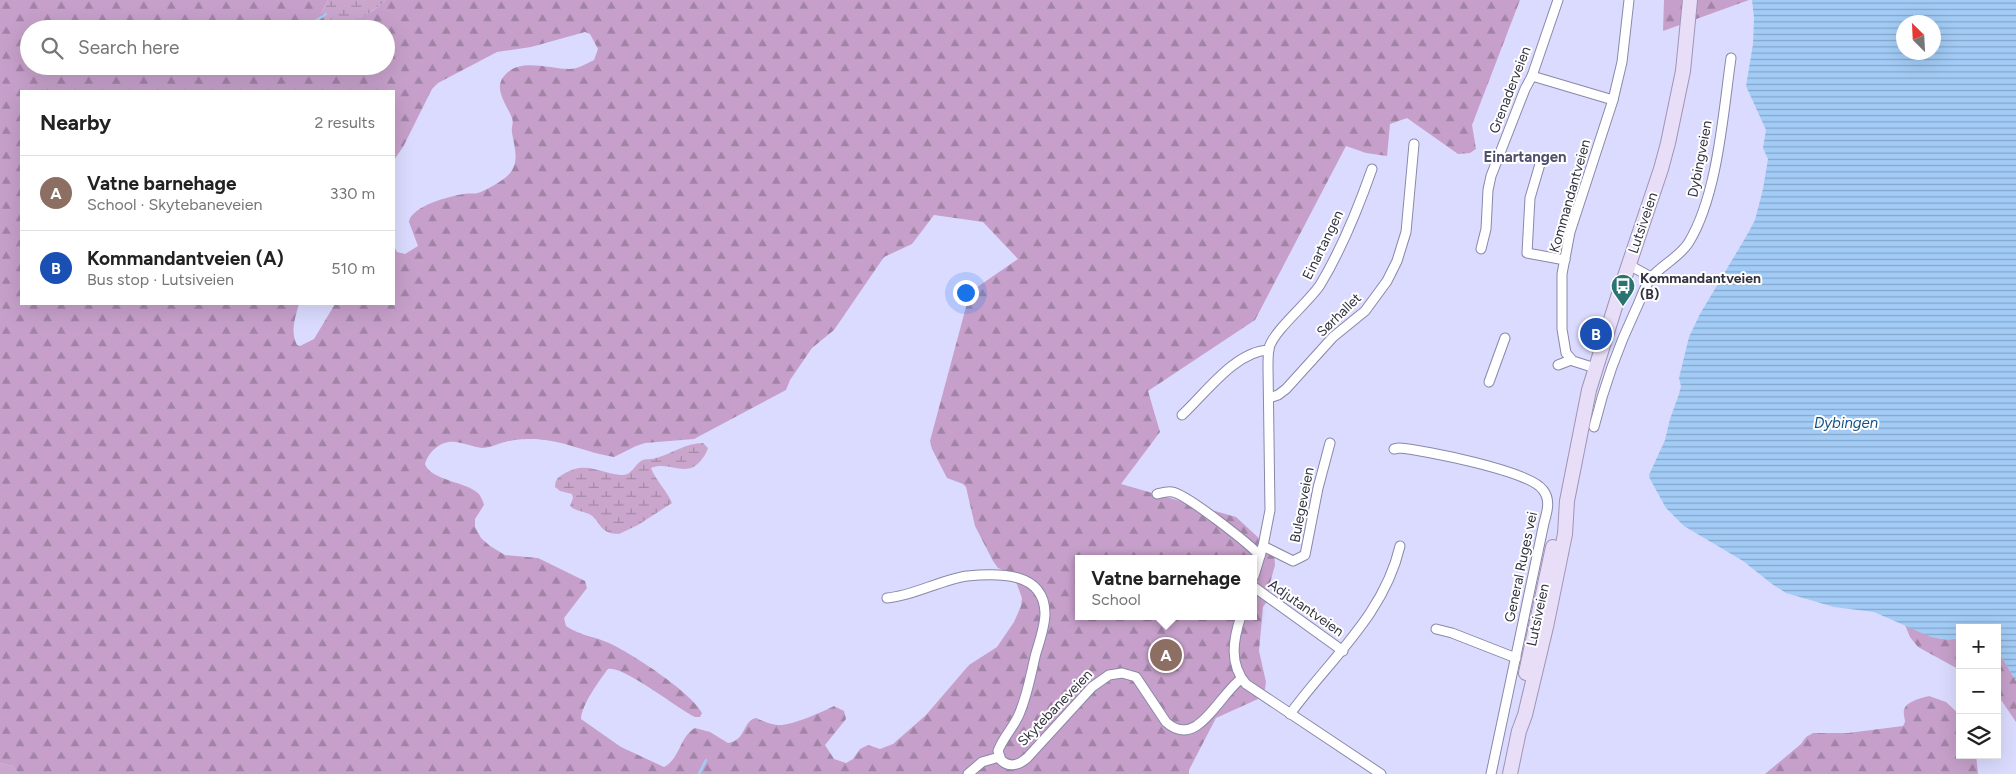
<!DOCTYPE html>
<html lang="en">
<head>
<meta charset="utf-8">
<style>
  :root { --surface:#fff; --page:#f6f6f6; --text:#222; --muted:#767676; --line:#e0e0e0; --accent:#297370 }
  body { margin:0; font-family:Figtree,sans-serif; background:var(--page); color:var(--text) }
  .controls { position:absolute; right:15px; bottom:15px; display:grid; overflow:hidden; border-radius:0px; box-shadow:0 5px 20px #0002 }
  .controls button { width:45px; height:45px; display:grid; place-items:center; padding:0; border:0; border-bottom:1px solid var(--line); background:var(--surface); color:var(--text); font:25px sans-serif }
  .compass { position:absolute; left:1896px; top:15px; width:45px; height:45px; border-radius:50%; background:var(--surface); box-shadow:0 5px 20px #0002; rotate:336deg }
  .you { position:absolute; left:965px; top:292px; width:18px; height:18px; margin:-12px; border:4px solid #fff; border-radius:50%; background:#1a73e8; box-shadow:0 0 0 8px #1a73e833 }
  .badge { display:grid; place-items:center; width:32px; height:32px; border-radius:50%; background:var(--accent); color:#fff; font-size:16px; font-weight:700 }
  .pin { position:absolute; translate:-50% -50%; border:2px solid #fff; box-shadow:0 1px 5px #0006 }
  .popup { position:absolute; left:1075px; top:555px; width:182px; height:65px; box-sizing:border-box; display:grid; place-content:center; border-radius:0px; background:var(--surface); filter:drop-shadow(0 1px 4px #0005); font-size:16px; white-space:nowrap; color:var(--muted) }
  .popup b { font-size:19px; color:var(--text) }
  .popup::after { content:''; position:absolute; left:50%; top:100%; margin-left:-10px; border:10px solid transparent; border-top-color:var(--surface) }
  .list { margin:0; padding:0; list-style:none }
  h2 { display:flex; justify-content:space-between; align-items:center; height:65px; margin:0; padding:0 20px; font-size:21px }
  h2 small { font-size:16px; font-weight:400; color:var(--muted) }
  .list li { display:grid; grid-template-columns:32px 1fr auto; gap:15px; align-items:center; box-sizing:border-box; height:75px; padding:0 20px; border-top:1px solid var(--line) }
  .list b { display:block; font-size:19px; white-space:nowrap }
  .list p { margin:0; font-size:16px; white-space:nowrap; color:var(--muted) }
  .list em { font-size:16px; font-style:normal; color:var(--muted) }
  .icon { flex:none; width:28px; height:28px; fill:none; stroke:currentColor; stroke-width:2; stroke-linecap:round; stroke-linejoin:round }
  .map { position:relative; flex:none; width:2016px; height:774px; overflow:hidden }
  .search { position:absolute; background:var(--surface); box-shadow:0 5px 20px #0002; left:20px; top:20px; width:375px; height:55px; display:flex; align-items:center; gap:12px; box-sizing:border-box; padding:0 18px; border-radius:28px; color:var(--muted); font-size:19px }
  .panel { position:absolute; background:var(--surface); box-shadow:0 5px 20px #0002; left:20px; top:90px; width:375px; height:215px; border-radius:0px }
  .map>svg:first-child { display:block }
  .grass { fill:#caa6cd }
  .forest { fill:url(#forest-firs); fill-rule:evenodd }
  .wetland { fill:url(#wetland-marsh) }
  .water { fill:url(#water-rules); fill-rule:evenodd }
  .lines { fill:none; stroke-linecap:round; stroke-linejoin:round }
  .stream { stroke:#a2ccf6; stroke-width:2.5 }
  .street-casing { stroke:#8988a9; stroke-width:11 }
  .primary-casing { stroke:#a094b5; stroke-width:16 }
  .street { stroke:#fff; stroke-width:9 }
  .primary { stroke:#e9def8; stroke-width:14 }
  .labels { text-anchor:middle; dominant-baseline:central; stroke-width:4; stroke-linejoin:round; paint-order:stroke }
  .street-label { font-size:14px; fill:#333341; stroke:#fff }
  .poi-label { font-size:14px; font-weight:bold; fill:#333341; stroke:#fff; text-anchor:start }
  .neighbourhood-label { font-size:15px; font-weight:bold; fill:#504f6d; stroke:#fff }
  .water-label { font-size:15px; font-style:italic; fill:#145285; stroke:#fff }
</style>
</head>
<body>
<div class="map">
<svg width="2016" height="774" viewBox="0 0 2016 774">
  <defs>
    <pattern id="forest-firs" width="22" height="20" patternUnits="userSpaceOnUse" patternTransform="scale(1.25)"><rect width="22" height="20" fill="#c6a0ca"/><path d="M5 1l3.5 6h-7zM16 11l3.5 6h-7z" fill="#a183a6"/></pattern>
    <pattern id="wetland-marsh" width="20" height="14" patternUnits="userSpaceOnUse" patternTransform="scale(1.25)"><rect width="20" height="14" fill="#caa6cd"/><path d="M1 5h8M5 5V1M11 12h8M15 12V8" fill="none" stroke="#a588a8"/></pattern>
    <pattern id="water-rules" width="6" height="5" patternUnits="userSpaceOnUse" patternTransform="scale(1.25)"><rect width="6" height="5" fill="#a2ccf6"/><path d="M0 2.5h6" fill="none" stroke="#85a6c9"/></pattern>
  </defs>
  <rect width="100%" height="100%" fill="#dbdbff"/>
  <path class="grass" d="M0,763L13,766L19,774H0Z"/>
  <g class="forest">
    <path d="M0,0H328L321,13L329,23C351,23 371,15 386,0H1520L1472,125L1476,149L1470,153L1458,154L1407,118L1390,124L1387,156L1366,153L1346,146L1255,320L1148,391L1160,432L1121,484L1236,517L1274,552L1275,565L1269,587L1268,600L1263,607L1259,651L1266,682L1265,689L1258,699L1216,718L1189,770V774H19L13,766L0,763ZM29,29H386V66H29ZM585,32L590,34L598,49L594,60C586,64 578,69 569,69C549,69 519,57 504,76C493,89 507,105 512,118C514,123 511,127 512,133C515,150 521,165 505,178C498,183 487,190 478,193C474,194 468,193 464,194C450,196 411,206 409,222L418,246L405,254L397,252L394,246V304H335L314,339L300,346L297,345C290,331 295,318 299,304H21V91H394V160L403,147L432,89L438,83L497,52L531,47ZM934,215L983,222L1018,259L970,292L930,441L932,449L947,478L963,484L966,487L975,526L993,561L998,568L1010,573L1015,579L1022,598L1021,606L1014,622L997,647L969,665L926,715L893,744L880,749L868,745L860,749L853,759L846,763L834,759L825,745L846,719L844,711L834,706C822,712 791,726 778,725C771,725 763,721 756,718C742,721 747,740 728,743L710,732L695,728C680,736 680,759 664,767L621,747L581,719C582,704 599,681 608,669C623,665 678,709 695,717H700L702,713C691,692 631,653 609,643C596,637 578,635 566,626L564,618L587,588L585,581L538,558L505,555L490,546L481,538L475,527V519L484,505C483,501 481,497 479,494C466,481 431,481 425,464C429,451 441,440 456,442C465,443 473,447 482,448C490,448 497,444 505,442C515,439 525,439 535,439C563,440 587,453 614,457L636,446L645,443L694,439L786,390L790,380L812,348L834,330L884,257L912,244ZM1078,559H1254V616H1078Z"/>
    <path d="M1664,0H1749L1663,31Z"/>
    <path d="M1905,625C1921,632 1943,645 1960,637V670L1918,647L1910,637Z"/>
    <path d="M1997,649L2016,681V722L1997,694Z"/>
    <path d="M1929,696L1946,702L1960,715V755H1976L1978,774H1765L1801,744L1806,737L1813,733H1848L1903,726L1905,722C1905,719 1903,713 1904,710C1906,701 1922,698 1929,696Z"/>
  </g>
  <g class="wetland">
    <path d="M328,0H386C371,14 346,28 325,21L321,13Z"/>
    <path d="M703,443L708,448C707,452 705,455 702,459C687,480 670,460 651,468C656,481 666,489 672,503L638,525L619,534C598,534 601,520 589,514C583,511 575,511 570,506L573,498L572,494L560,491L555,487C555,482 557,477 562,475C587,460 597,473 621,475C632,476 634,465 641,461C646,458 651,460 656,458C674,453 683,444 703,443Z"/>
  </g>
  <path class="water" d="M1752,0H2016V681L1997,649V628H1960V637L1949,640L1931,637L1874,612L1834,607L1786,593L1772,584L1743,561L1684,526L1666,508L1650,479L1649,475L1665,440L1670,419L1679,394L1681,386L1679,378L1689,337L1700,314L1747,235L1755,220L1763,189L1768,159L1763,148L1766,130L1746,86L1753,44L1754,18ZM1904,22H1934V52H1904Z"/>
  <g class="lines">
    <g class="stream">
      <path d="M303,29L326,14"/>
      <path d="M699,774L706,760"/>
    </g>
    <defs>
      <g id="street">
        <path d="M1532,76L1613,100"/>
        <path d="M1540,164L1530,198L1527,253L1565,260"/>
        <path d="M1481,249L1486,229L1488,190L1491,176L1525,89L1532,76L1558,0"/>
        <path d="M1629,265L1651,277"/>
        <path d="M1558,365L1571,360"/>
        <path d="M1595,368L1573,361L1566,353L1562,329V274L1570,232L1613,100L1622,62L1629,0"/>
        <path d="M1489,382L1505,338"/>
        <path d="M1269,398L1278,395L1286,389L1333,337L1365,311L1387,281L1397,261L1406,232L1414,144"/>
        <path d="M1182,415C1205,394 1235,351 1269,350"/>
        <path d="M1594,427C1604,386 1618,347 1636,309C1641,299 1644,287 1651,278C1659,267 1680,257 1689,242C1718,194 1723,113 1731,58"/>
        <path d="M1394,449L1399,448C1424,450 1530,471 1543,490C1551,500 1547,512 1544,523L1491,774"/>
        <path d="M1157,494C1161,493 1168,491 1172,492C1185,493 1251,545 1260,556"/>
        <path d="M1263,546L1293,561L1305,555L1318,488L1330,443"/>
        <path d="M1254,576L1263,546L1270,510L1268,367C1268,361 1268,354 1269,348C1274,330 1308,303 1320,285C1340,252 1359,206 1372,169"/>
        <path d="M1254,587L1343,651"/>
        <path d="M887,598C913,596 940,580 967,576C997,573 1044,571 1045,613C1045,626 1040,640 1036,653C1031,673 1028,693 1020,712C1015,726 1003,737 998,751L1001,760C1009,768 1019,765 1027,758L1092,687L1109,675L1122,673L1136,677L1166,722C1197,750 1218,696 1241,679"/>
        <path d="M1241,616C1233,640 1229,664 1246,684L1381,774"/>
        <path d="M1436,629L1452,633L1516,658"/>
        <path d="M1290,714C1330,659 1384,615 1400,546"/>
        <path d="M968,774L982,762L999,757"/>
      </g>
      <g id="primary">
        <path d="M1526,673L1553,547"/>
        <path d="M1510,774L1519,731L1525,715L1546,627L1565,534L1567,501L1589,390L1619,294L1661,169L1668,143L1683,71L1690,0"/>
      </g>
    </defs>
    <use href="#street" class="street-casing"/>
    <use href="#primary" class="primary-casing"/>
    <use href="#street" class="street"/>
    <use href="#primary" class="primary"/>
  </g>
  <defs>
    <symbol id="bus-pin" viewBox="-11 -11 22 30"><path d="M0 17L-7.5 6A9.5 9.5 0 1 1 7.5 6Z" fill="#297370" stroke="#fff"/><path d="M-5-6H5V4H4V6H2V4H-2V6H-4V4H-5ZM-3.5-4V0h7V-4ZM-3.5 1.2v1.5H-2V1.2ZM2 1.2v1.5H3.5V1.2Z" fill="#fff"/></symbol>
  </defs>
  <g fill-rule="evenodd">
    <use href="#bus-pin" x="1609" y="272" width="28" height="38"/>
  </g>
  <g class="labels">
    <g class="street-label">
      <text transform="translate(1510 90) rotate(-69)">Grenaderveien</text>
      <text transform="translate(1700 159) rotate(-79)">Dybingveien</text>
      <text transform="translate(1570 196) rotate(-74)">Kommandantveien</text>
      <text transform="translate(1643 223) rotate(-71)">Lutsiveien</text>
      <text transform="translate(1323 245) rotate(-64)">Einartangen</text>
      <text transform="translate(1339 315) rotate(-44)">Sørhallet</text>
      <text transform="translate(1302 505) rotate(-79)">Bulegeveien</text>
      <text transform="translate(1521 567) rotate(-78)">General Ruges vei</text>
      <text transform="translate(1306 608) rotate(35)">Adjutantveien</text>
      <text transform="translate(1538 615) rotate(-78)">Lutsiveien</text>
      <text transform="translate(1055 708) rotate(-46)">Skytebaneveien</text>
    </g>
    <g class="poi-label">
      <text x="1640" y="278">Kommandantveien<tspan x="1640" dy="16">(B)</tspan></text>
    </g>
    <g class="neighbourhood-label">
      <text x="1525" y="157">Einartangen</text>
    </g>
    <g class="water-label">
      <text x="1846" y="423">Dybingen</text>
    </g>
  </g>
</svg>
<div class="controls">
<button>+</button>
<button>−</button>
<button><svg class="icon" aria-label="layers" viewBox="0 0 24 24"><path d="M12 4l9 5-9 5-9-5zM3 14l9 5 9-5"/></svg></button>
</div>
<svg class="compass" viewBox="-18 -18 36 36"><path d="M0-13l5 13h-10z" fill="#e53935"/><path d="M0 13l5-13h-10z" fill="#767676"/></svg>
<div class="you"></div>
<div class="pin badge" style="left:1166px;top:655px;background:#8d6e63">A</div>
<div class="popup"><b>Vatne barnehage</b>School</div>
<div class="pin badge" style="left:1596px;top:334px;background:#1a4fb4">B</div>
<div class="search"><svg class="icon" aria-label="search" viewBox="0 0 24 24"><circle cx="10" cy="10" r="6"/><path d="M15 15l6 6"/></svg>Search here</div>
<section class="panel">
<h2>Nearby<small>2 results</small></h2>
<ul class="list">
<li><span class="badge" style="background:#8d6e63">A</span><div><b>Vatne barnehage</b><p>School · Skytebaneveien</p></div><em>330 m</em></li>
<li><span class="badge" style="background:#1a4fb4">B</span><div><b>Kommandantveien (A)</b><p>Bus stop · Lutsiveien</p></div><em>510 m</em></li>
</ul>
</section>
</div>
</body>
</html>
